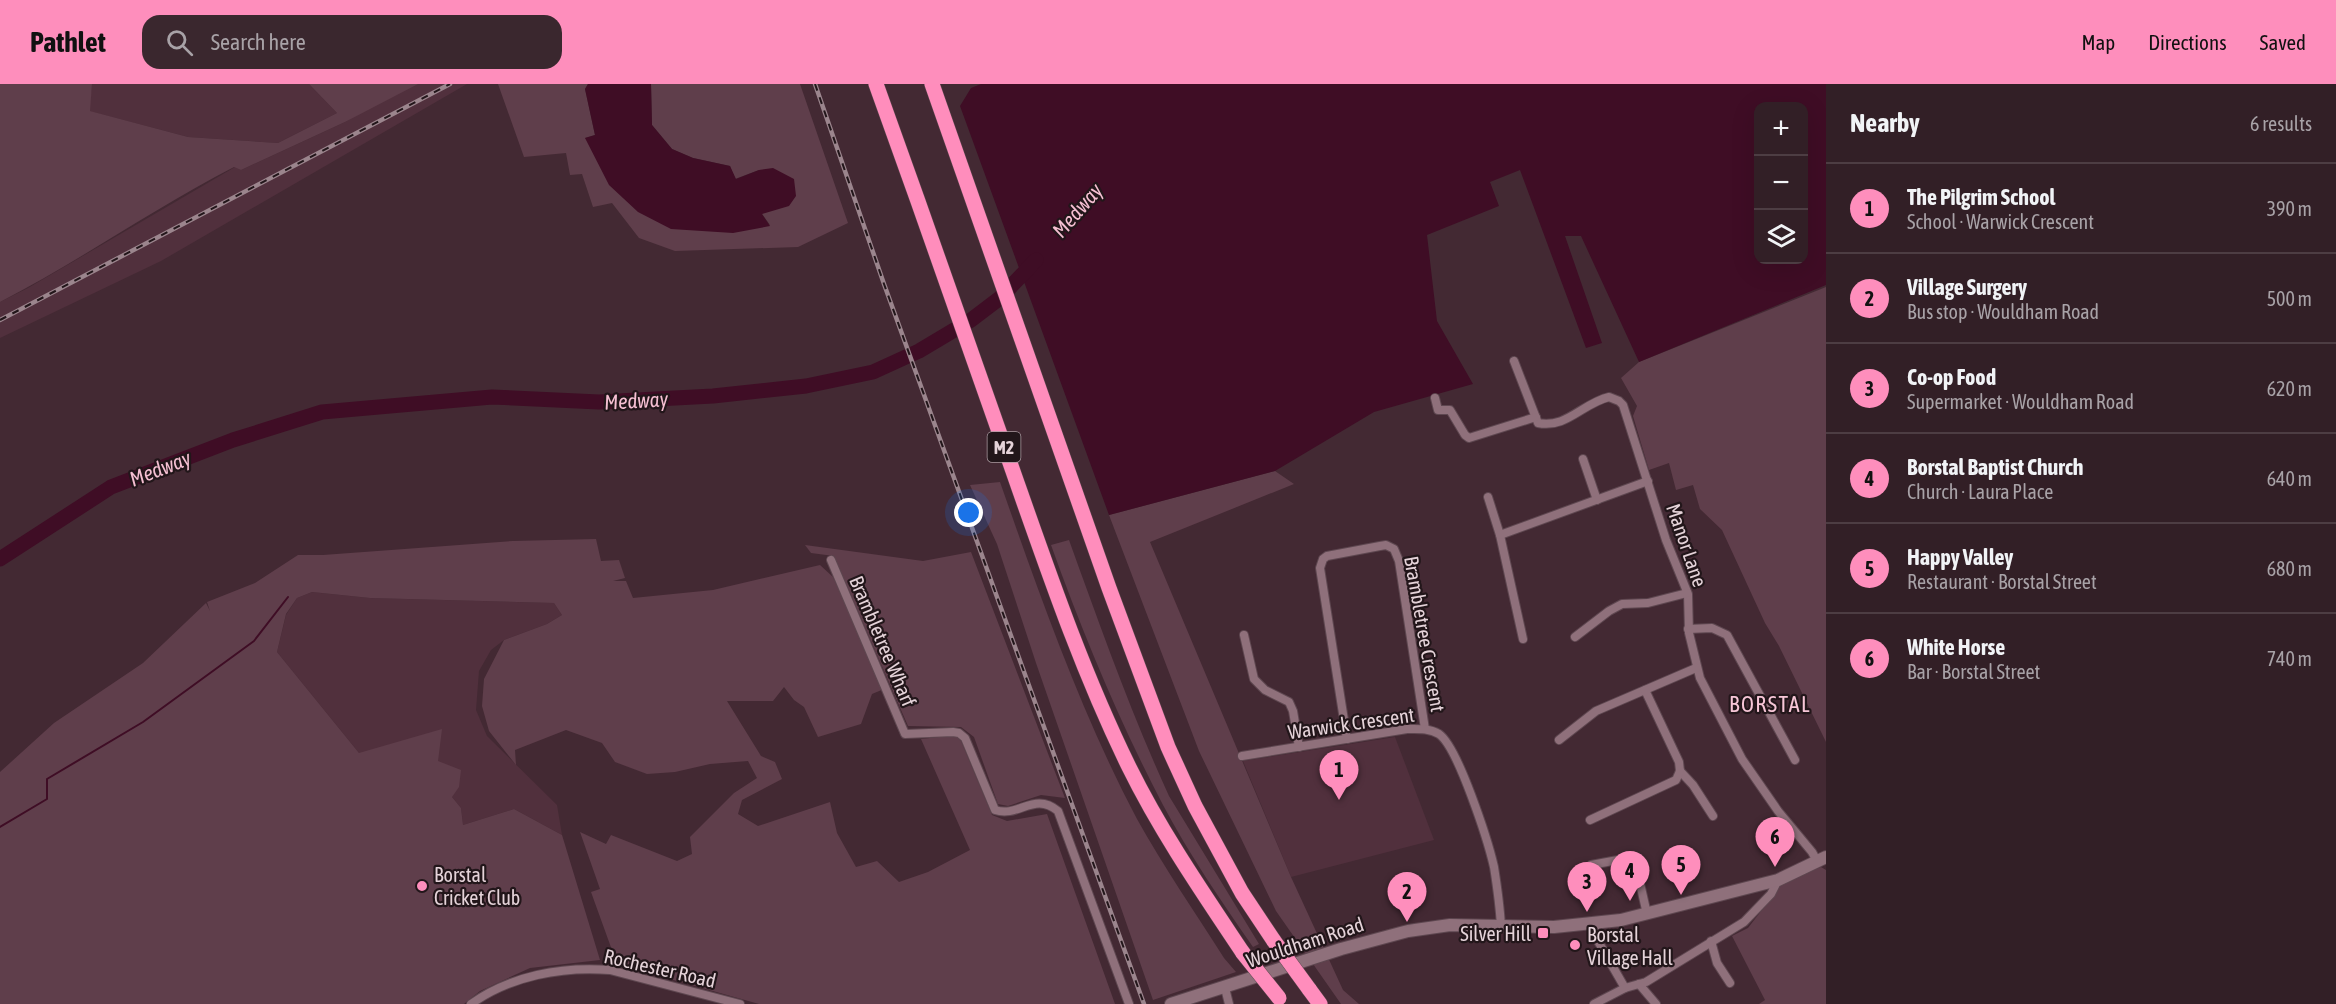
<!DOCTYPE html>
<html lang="en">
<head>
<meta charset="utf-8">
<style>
  :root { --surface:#321f26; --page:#3a272e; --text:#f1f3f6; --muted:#a8a2a7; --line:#4d3d43; --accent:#fe8ebc }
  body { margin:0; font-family:"Asap Condensed",sans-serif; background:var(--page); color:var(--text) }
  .controls { position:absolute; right:18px; top:18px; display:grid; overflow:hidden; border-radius:12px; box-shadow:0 6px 24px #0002 }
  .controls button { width:54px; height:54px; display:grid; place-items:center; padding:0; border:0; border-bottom:2px solid var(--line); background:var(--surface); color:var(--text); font:30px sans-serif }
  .you { position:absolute; left:969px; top:429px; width:21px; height:21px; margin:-15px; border:4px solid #fff; border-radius:50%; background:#1a73e8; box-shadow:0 0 0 9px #1a73e833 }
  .badge { display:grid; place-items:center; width:39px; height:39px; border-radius:50%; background:var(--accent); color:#111; font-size:20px; font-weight:700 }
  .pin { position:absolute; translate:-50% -50px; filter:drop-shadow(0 2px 3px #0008) }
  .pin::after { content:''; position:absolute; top:32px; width:21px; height:18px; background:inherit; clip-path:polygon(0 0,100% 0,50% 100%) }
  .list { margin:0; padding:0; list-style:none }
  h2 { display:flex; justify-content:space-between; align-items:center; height:78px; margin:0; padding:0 24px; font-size:26px }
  h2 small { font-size:20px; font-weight:400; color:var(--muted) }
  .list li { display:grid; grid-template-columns:39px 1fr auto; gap:18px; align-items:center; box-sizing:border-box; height:90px; padding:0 24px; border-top:2px solid var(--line) }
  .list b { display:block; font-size:22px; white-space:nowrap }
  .list p { margin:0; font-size:20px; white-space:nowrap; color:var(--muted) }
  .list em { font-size:20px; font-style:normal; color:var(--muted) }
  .icon { flex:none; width:33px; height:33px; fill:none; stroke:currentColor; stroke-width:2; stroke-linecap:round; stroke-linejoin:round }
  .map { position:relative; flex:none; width:1826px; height:920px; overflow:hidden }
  header { display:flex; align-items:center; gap:36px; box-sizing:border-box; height:84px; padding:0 30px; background:var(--accent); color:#111 }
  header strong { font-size:28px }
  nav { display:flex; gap:33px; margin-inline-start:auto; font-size:21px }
  .search { width:420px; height:54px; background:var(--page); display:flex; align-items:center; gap:15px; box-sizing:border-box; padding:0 21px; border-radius:18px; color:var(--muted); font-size:22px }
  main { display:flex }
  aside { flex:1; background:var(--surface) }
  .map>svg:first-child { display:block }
  .built { fill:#51303d }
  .green { fill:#5f3e4b }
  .water { fill:#3f0d25; fill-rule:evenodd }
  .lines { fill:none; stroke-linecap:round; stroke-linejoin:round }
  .stream { stroke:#3f0d25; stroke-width:2 }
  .river { stroke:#3f0d25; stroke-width:15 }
  .street-casing { stroke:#5e4750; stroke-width:10 }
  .secondary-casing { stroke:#5e4750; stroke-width:14 }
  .highway-casing { stroke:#5e4750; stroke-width:16 }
  .street { stroke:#8f707b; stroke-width:8 }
  .secondary { stroke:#8f707b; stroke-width:12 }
  .highway { stroke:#ff8dbc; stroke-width:15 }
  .rail-casing { stroke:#9b858d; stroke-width:4.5 }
  .rail { stroke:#22161a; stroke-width:2; stroke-dasharray:7; stroke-linecap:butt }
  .highway-bridge-casing { stroke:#5e4750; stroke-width:16; stroke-linecap:butt }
  .highway-bridge { stroke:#ff8dbc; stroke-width:15 }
  .poi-dot { fill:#fe8ebc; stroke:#22161a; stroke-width:2 }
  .labels { text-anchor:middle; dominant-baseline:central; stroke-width:4.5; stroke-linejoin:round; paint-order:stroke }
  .shield { fill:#22161a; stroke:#aa9aa0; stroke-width:1.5 }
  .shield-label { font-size:18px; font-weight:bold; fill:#e5d3d9 }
  .street-label { font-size:20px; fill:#e5d3d9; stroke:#22161a }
  .poi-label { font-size:20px; fill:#e5d3d9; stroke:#22161a; text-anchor:start }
  .water-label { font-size:21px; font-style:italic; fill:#f5bfd2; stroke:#22161a }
  .quarter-label { font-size:22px; letter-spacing:1.5px; fill:#f7c6d7; stroke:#22161a }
</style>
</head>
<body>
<header>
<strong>Pathlet</strong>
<div class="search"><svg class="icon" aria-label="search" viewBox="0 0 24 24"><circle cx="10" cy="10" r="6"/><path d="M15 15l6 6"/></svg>Search here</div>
<nav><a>Map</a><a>Directions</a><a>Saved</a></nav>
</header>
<main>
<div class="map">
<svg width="1826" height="920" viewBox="0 0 1826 920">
  <rect width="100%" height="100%" fill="#432933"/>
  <g class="built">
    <path d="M92,0H309L337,29L278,59L188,53L89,27Z"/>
    <path d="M407,0H467L161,177L0,254V218L28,204L235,83L241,86L345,38Z"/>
    <path d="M312,508L370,514L554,519L562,531L547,540L504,556L491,566L479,587L476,626L487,652L557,721L562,751L514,725L463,741L461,724L452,713L359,669L277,568L286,531L297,514Z"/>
    <path d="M1395,653L1434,756L1291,793L1243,677Z"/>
  </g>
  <g class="green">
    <path d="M0,0H92L90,27L188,53L278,59L337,29L309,0H418L345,38L241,86L234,83C154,124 80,177 0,218Z"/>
    <path d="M498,0H588L585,5L595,51L585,54L770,141L762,130L759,86L735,95L730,82L693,74L672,65L652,41L651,0H800L848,139L798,163L675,167L639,154L612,119L593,123L582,90L570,91L566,69L524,73Z"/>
    <path d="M1826,203V658L1779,562L1765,539L1722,446L1700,425L1693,401L1676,406L1669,379L1649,386L1633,332L1637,322L1621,294L1639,278Z"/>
    <path d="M1275,387L1294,400L1150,458L1291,793L1343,906L1359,920H1341L1276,827L1199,667L1109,431Z"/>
    <path d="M1000,398C1040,512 1080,627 1137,735C1163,782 1195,828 1224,874L1236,888L1153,916L1036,579L997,460L970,401Z"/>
    <path d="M596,455L601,477L619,476L625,494L613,497H626L633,514L713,506L820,481L833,493L884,605L872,610L861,640L818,653L804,623L794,616L784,603L773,617H727L761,672L775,678L782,695L742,716L738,730L758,742L830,718L837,749L856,783L877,777L899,798L928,788L970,766L921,655L956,651L961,657L992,731L1007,737L1047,730L1115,920H759L617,880L591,808L600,805L580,748L606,760L611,751L677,777L692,770L690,753L734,709L757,694L748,677L710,680L675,688L647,690L615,678L602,659L566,646L515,666L516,681L489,647L482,622L484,595L504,556L547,540L562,531L554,519L370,514L312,508L297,514L286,530L277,568L359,669L442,645L438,677L461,686L459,703L452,713L461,724L463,741L514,725L562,751L600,876L530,884L480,907L464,920H0V688L54,639L143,579L206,519L210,527L207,518L255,499L298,471H323L513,457Z"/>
    <path d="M1069,456C1100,542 1131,629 1169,712L1259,860L1253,863C1221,817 1189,770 1163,721C1119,637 1083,550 1051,461Z"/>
    <path d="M805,461L923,477L971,468L1065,714L1041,711L1008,722L998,720L974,653L961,643L908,642L834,472L811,469Z"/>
    <path d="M1821,783L1826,786V920H1759L1765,916L1732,852L1748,844L1785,796Z"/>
  </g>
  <g class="water">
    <path d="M588,0H651L652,41L672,65L693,74L730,82L736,95L759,86L773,84L794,95L796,112L789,122L762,130L770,142L733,149L671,145L638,128L609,101L585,54L595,51L585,5Z"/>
    <path d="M981,0H1826V201L1639,278L1581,152H1565L1602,259L1586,264L1520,86L1490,98L1499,122L1427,151L1437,237L1473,300L1374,328L1275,387L1109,431L960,22L971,4ZM1758,22H1804V176H1758Z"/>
  </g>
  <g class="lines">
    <path class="stream" d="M0,743L47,715V695L143,638L254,557L288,513"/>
    <path class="river" d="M0,475L111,403L233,356L322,328L492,313L599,318L713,312L806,302L873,288L919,267L971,236L1000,214L1036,176"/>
    <defs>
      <g id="street">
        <path d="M1514,277L1538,339C1566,345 1583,319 1609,313L1619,317L1623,321L1666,456L1688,510L1689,549L1700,594L1742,675L1778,727L1812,768L1817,777"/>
        <path d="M1435,314L1438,326H1450L1465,351L1469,354L1536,333"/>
        <path d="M1583,375L1597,416"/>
        <path d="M1488,413L1500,451L1523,555"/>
        <path d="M1500,451L1648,397"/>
        <path d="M831,476L905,650L953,648L959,649L965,654L995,726C1019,734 1034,707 1058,727L1129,920"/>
        <path d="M1688,545L1712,544L1727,551L1795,676"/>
        <path d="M1244,551L1254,595L1265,606L1289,618L1293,627L1299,663"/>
        <path d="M1575,553L1609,527L1622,520L1648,519L1687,509"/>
        <path d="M1347,655L1320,484L1323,475L1327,472L1380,462L1386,461L1394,465L1399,477L1425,645"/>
        <path d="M1559,656L1596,627L1696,584"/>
        <path d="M1242,672L1407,645C1418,645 1429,644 1439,650C1458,663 1488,757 1494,783C1497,802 1500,823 1501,843"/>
        <path d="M1680,687L1693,701L1713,732"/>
        <path d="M1590,736L1676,696L1680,687L1679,678L1645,606"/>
        <path d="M1591,781L1634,773L1647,830"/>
        <path d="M1595,840V852L1625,904"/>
        <path d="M1711,857L1717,879L1730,899"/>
        <path d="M1639,900L1656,920"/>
        <path d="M1225,904L1229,920"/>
        <path d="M471,920C510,892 562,882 610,886L740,920"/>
        <path d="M1594,920L1625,904L1646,898L1744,838L1771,810L1778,796"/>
      </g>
      <path id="secondary" d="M1171,920L1341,865L1408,847L1450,841L1554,843L1621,836L1778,796L1826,773"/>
      <g id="highway">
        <path d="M876,0C921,124 964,249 1008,373C1045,478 1080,583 1129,683C1161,748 1203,809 1243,869"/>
        <path d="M932,0L1109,504L1168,663L1195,722L1242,809L1274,857"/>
        <path d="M1309,905L1320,920"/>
      </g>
    </defs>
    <use href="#street" class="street-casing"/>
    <use href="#secondary" class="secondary-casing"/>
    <use href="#highway" class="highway-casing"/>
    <use href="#street" class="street"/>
    <use href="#secondary" class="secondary"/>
    <use href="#highway" class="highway"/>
    <defs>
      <g id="rail">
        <path d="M815,0L884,200L1144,920"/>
        <path d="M0,236L450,0"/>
      </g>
    </defs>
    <use href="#rail" class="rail-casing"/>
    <use href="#rail" class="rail"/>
    <defs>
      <g id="highway-bridge">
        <path d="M1274,857L1309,905"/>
        <path d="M1243,869L1279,914"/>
      </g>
    </defs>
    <use href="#highway-bridge" class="highway-bridge-casing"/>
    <use href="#highway-bridge" class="highway-bridge"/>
  </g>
  <g class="poi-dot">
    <circle cx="422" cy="802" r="6"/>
    <rect x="1537" y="843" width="12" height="12" rx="3"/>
    <circle cx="1575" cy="861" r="6"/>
  </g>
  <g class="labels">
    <rect class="shield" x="987.5" y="348" width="33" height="30" rx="4.5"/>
    <g class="shield-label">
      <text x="1004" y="363">M2</text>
    </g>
    <g class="street-label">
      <text transform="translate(1687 461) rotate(71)">Manor Lane</text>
      <text transform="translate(1425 550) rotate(80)">Brambletree Crescent</text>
      <text transform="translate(883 557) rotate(67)">Brambletree Wharf</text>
      <text transform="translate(1351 639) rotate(-8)">Warwick Crescent</text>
      <text transform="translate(1305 858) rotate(-18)">Wouldham Road</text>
      <text transform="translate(660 884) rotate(13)">Rochester Road</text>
    </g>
    <g class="poi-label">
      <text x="434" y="790">Borstal<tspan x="434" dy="23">Cricket Club</tspan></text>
      <text x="1531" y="849" text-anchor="end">Silver Hill</text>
      <text x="1587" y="850">Borstal<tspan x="1587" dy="23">Village Hall</tspan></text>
    </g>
    <g class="water-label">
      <text transform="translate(1077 126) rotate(-49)">Medway</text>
      <text transform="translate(636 316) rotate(-3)">Medway</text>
      <text transform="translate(160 384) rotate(-21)">Medway</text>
    </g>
    <g class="quarter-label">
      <text x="1770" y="620">BORSTAL</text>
    </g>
  </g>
</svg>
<div class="controls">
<button>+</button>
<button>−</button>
<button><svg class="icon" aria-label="layers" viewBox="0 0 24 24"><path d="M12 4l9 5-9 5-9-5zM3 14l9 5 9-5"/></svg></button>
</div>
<div class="you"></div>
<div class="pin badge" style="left:1339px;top:716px">1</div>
<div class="pin badge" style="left:1407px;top:838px">2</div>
<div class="pin badge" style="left:1587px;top:828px">3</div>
<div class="pin badge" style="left:1630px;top:817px">4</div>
<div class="pin badge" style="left:1681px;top:811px">5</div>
<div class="pin badge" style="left:1775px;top:783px">6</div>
</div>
<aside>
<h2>Nearby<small>6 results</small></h2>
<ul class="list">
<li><span class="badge">1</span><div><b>The Pilgrim School</b><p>School · Warwick Crescent</p></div><em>390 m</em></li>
<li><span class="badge">2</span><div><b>Village Surgery</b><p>Bus stop · Wouldham Road</p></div><em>500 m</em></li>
<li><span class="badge">3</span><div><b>Co-op Food</b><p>Supermarket · Wouldham Road</p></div><em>620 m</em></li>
<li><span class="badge">4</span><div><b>Borstal Baptist Church</b><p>Church · Laura Place</p></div><em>640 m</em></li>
<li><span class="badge">5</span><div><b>Happy Valley</b><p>Restaurant · Borstal Street</p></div><em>680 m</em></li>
<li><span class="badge">6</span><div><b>White Horse</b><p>Bar · Borstal Street</p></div><em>740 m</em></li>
</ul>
</aside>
</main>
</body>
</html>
